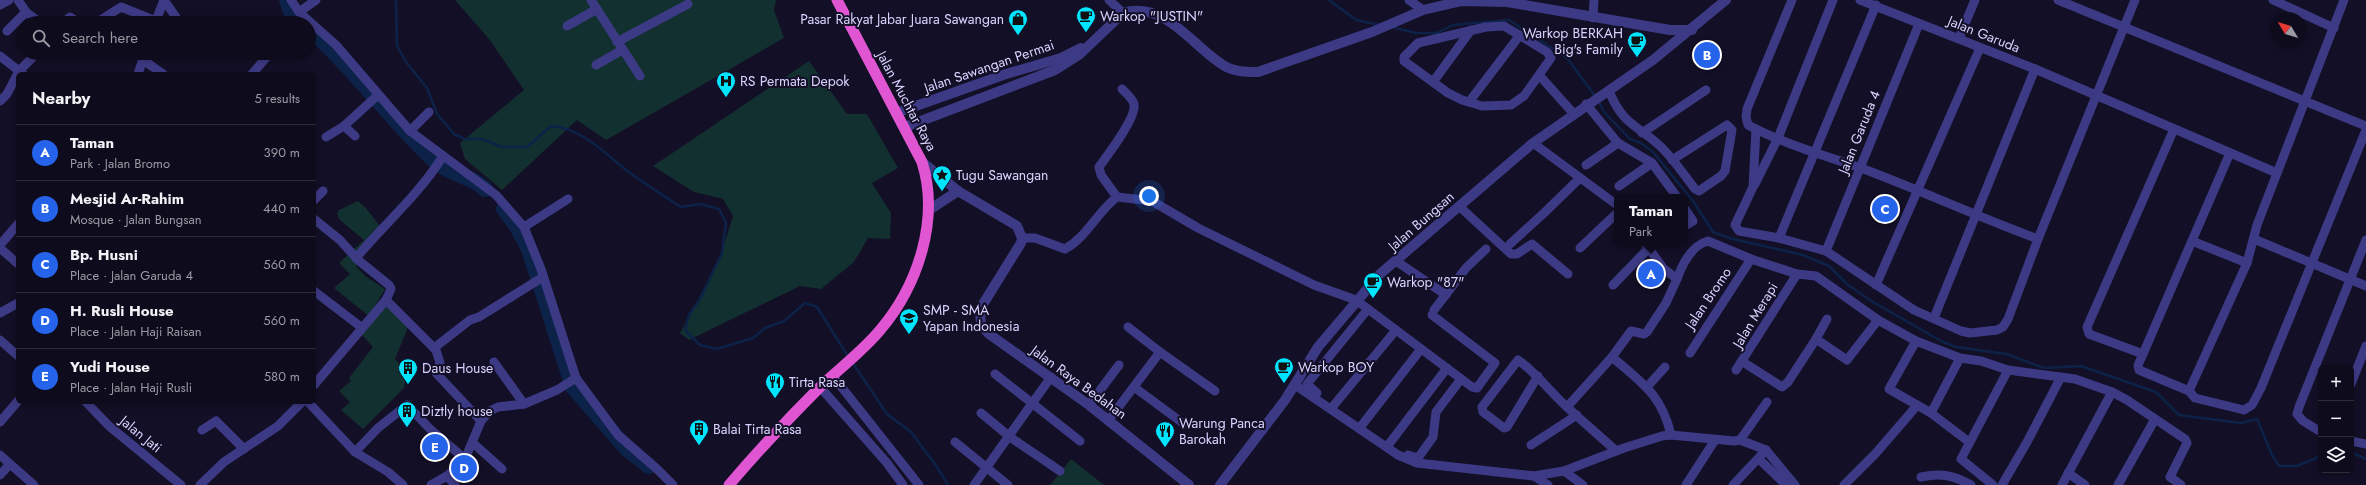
<!DOCTYPE html>
<html lang="en">
<head>
<meta charset="utf-8">
<style>
  :root { --surface:#0e0b1c; --page:#171425; --text:#f1f3f6; --muted:#9b9ba3; --line:#2e2b3b; --accent:#2563eb }
  body { margin:0; font-family:Jost,sans-serif; background:var(--page); color:var(--text) }
  .controls { position:absolute; right:12px; bottom:12px; display:grid; overflow:hidden; border-radius:6px; box-shadow:0 2px 6px #0003 }
  .controls button { width:36px; height:36px; display:grid; place-items:center; padding:0; border:0; border-bottom:1px solid var(--line); background:var(--surface); color:var(--text); font:20px sans-serif }
  .compass { position:absolute; left:2270px; top:12px; width:36px; height:36px; border-radius:50%; background:var(--surface); box-shadow:0 2px 6px #0003; rotate:308deg }
  .you { position:absolute; left:1149px; top:196px; width:14px; height:14px; margin:-10px; border:3px solid #fff; border-radius:50%; background:#1a73e8; box-shadow:0 0 0 6px #1a73e833 }
  .badge { display:grid; place-items:center; width:26px; height:26px; border-radius:50%; background:var(--accent); color:#fff; font-size:13px; font-weight:700 }
  .pin { position:absolute; translate:-50% -50%; border:2px solid #fff; box-shadow:0 1px 4px #0006 }
  .popup { position:absolute; left:1614px; top:194px; width:74px; height:52px; box-sizing:border-box; display:grid; place-content:center; border-radius:6px; background:var(--surface); filter:drop-shadow(0 1px 3px #0005); font-size:13px; white-space:nowrap; color:var(--muted) }
  .popup b { font-size:15px; color:var(--text) }
  .popup::after { content:''; position:absolute; left:50%; top:100%; margin-left:-8px; border:8px solid transparent; border-top-color:var(--surface) }
  .list { margin:0; padding:0; list-style:none }
  h2 { display:flex; justify-content:space-between; align-items:center; height:52px; margin:0; padding:0 16px; font-size:17px }
  h2 small { font-size:13px; font-weight:400; color:var(--muted) }
  .list li { display:grid; grid-template-columns:26px 1fr auto; gap:12px; align-items:center; box-sizing:border-box; height:56px; padding:0 16px; border-top:1px solid var(--line) }
  .list b { display:block; font-size:15px; white-space:nowrap }
  .list p { margin:0; font-size:13px; white-space:nowrap; color:var(--muted) }
  .list em { font-size:13px; font-style:normal; color:var(--muted) }
  .icon { flex:none; width:22px; height:22px; fill:none; stroke:currentColor; stroke-width:2; stroke-linecap:round; stroke-linejoin:round }
  .map { position:relative; flex:none; width:2366px; height:485px; overflow:hidden }
  .search { position:absolute; background:var(--surface); box-shadow:0 2px 6px #0003; left:16px; top:16px; width:300px; height:44px; display:flex; align-items:center; gap:10px; box-sizing:border-box; padding:0 14px; border-radius:22px; color:var(--muted); font-size:15px }
  .panel { position:absolute; background:var(--surface); box-shadow:0 2px 6px #0003; left:16px; top:72px; width:300px; height:332px; border-radius:6px }
  .map>svg:first-child { display:block }
  .green { fill:#12302f }
  .lines { fill:none; stroke-linecap:round; stroke-linejoin:round }
  .stream { stroke:#0c2248; stroke-width:2.5 }
  .river { stroke:#0c2248; stroke-width:16 }
  .minor { stroke:#3d3a85; stroke-width:9 }
  .tertiary { stroke:#3d3a85; stroke-width:10 }
  .trunk { stroke:#e055d1; stroke-width:11 }
  .labels { text-anchor:middle; dominant-baseline:central; stroke-width:4; stroke-linejoin:round; paint-order:stroke }
  .poi-label { font-size:14px; fill:#d9d4ff; stroke:#130f26; text-anchor:start }
  .street-label { font-size:14px; fill:#d9d4ff; stroke:#130f26 }
</style>
</head>
<body>
<div class="map">
<svg width="2366" height="485" viewBox="0 0 2366 485">
  <rect width="100%" height="100%" fill="#130f26"/>
  <g class="green">
    <path d="M455,0H776L774,10L784,38L606,140L577,120L502,190L465,159L460,143L524,90L489,39Z"/>
    <path d="M809,61L847,114H867L898,168L872,183L891,213L890,239L868,238L854,262L821,289L800,286L689,340L680,333L719,261L733,216L723,199L694,192L653,166Z"/>
    <path d="M358,201L365,207L380,226L356,266L365,276L385,289L369,316L334,288L350,274L339,263L364,240L340,220L337,214L339,210Z"/>
    <path d="M387,305L409,325L395,359L407,373L404,388L363,429L341,410L350,402L339,391L351,381L349,378L373,347L361,334Z"/>
    <path d="M1071,459L1104,485H1050Z"/>
  </g>
  <g class="lines">
    <g class="stream">
      <path d="M396,0L397,46L406,62L427,88L437,114L454,134L465,139H482L502,147H527L551,126C586,129 606,156 633,175C649,186 665,197 681,207L700,204L719,209L726,223L722,253L700,299L689,315L685,330L700,345L717,349L753,338L765,328L784,321L805,303L817,307L849,358"/>
      <path d="M1329,0L1356,20L1379,25"/>
      <path d="M1391,27L1416,33H1437L1453,25L1509,20L1567,58L1595,96"/>
      <path d="M1598,100L1604,112L1630,139L1641,143L1653,152L1693,201L1713,232L1733,239L1803,255L1829,266L1848,285L1873,302L1941,341L1956,347L2006,354L2044,368L2081,366L2156,392L2179,415L2241,423L2257,419L2272,455L2279,466H2297L2321,456"/>
      <path d="M852,362L887,414L911,432L937,467L948,485"/>
      <path d="M2351,452L2366,459"/>
    </g>
    <g class="river">
      <path d="M287,0L291,12L303,23"/>
      <path d="M309,28C355,69 390,119 435,161C450,175 472,176 485,189"/>
      <path d="M504,209L516,225L529,249L573,387L627,449L649,466"/>
    </g>
    <g class="minor">
      <path d="M18,0L26,12L38,21"/>
      <path d="M164,0L180,23"/>
      <path d="M291,0L299,12L336,45L410,131L496,195L524,227L541,269L576,378L618,435L657,469L673,485"/>
      <path d="M591,0L640,76"/>
      <path d="M1109,0L1123,13"/>
      <path d="M1409,0L1423,10"/>
      <path d="M1792,0L1747,109L1746,117L1748,125C1784,144 1823,155 1861,168C1920,190 1978,217 2038,239"/>
      <path d="M1860,0L2035,69L2277,173"/>
      <path d="M2058,0L2366,126"/>
      <path d="M2273,0L2334,28"/>
      <path d="M0,5L9,0"/>
      <path d="M299,12L316,0"/>
      <path d="M1593,18L1594,0"/>
      <path d="M63,23L70,17L79,23"/>
      <path d="M96,23L121,7L156,21"/>
      <path d="M155,23L164,0"/>
      <path d="M567,26L597,9"/>
      <path d="M1504,26L1547,52L1551,58L1524,96L1511,105L1482,106L1462,100L1448,93L1404,61V57L1418,43L1486,27Z"/>
      <path d="M7,31L26,12"/>
      <path d="M1959,38L1975,0"/>
      <path d="M617,42L688,4"/>
      <path d="M0,56L23,74"/>
      <path d="M143,60L163,74"/>
      <path d="M596,65L622,50"/>
      <path d="M138,74L145,53"/>
      <path d="M252,74L270,53"/>
      <path d="M1540,76L1573,113"/>
      <path d="M1433,82L1471,30"/>
      <path d="M1609,91C1623,125 1636,124 1660,146C1673,158 1684,175 1695,189L1699,191L1721,176L1725,171L1732,130L1727,125L1672,160"/>
      <path d="M0,101L7,94L19,71L37,53"/>
      <path d="M1469,102L1520,35"/>
      <path d="M1586,104L1618,143L1652,163L1677,197"/>
      <path d="M344,126L355,136"/>
      <path d="M1756,129L1753,187L1735,225L1739,231L1779,238L1826,251L1914,310L1961,331L1970,333L1997,330L2003,327L2008,319L2038,239L2135,0"/>
      <path d="M2174,129L2087,327L2089,334L2143,354L2230,153"/>
      <path d="M410,131L429,112"/>
      <path d="M1642,133L1706,90"/>
      <path d="M326,137L344,126L378,95"/>
      <path d="M1533,143L1617,205"/>
      <path d="M1586,165L1618,143"/>
      <path d="M1755,184L1778,138L1833,0"/>
      <path d="M1619,186L1652,163"/>
      <path d="M1117,197L1101,175L1099,167C1107,156 1137,117 1134,104C1132,98 1126,93 1122,89"/>
      <path d="M314,200L323,191"/>
      <path d="M1460,207L1511,254H1517L1532,244L1568,274"/>
      <path d="M1685,209L1693,221L1685,226"/>
      <path d="M314,219L340,240L358,260L389,285L391,289L386,300L314,385"/>
      <path d="M524,227L568,199"/>
      <path d="M1022,238H1035L1065,249C1087,237 1097,212 1117,197L1152,201L1198,228L1314,285L1356,300L1472,387L1477,388L1495,363L1432,315"/>
      <path d="M1779,238L1876,5"/>
      <path d="M2254,239L2366,286"/>
      <path d="M2192,241L2247,263"/>
      <path d="M1645,243L1663,268L1677,279C1682,265 1692,245 1708,241L1751,259L1797,274L1816,276L1878,320L1916,341L1960,358L1981,361L2008,370L1961,459L1993,485"/>
      <path d="M1510,244L1544,213L1580,178"/>
      <path d="M0,245L18,224"/>
      <path d="M0,248L18,264"/>
      <path d="M1580,248L1617,213"/>
      <path d="M1826,251L1919,24"/>
      <path d="M356,258C385,223 418,196 443,156"/>
      <path d="M1396,261L1446,295"/>
      <path d="M1613,285L1648,249"/>
      <path d="M1876,285L1980,48"/>
      <path d="M314,291L361,327"/>
      <path d="M386,300L436,350L440,363L436,373L481,421"/>
      <path d="M1434,310L1466,268L1486,249"/>
      <path d="M0,313L18,303"/>
      <path d="M1934,318L2035,69"/>
      <path d="M1128,327L1160,352"/>
      <path d="M1816,339L1827,319"/>
      <path d="M0,340L18,356"/>
      <path d="M1916,341L1889,389L1931,413L1969,442"/>
      <path d="M434,348L470,320L479,317L543,277"/>
      <path d="M1690,353L1751,259"/>
      <path d="M2143,354L2138,365L2139,370L2189,391L2195,398L2244,410L2252,405L2261,388L2366,130"/>
      <path d="M1612,357L1631,331L1644,334L1647,332L1666,303L1677,279"/>
      <path d="M494,362L524,404"/>
      <path d="M1743,362L1782,387L1788,382L1816,339L1847,360L1878,320"/>
      <path d="M1736,370L1797,274"/>
      <path d="M2008,370L2075,379L2112,392L2127,400L2185,439L2187,443L2170,477L2181,485"/>
      <path d="M995,374L1080,441"/>
      <path d="M832,375L919,485"/>
      <path d="M1538,376L1507,427L1504,428L1483,412L1482,407L1518,360C1537,373 1550,392 1567,407C1583,422 1600,436 1616,451"/>
      <path d="M2351,384L2366,346"/>
      <path d="M1295,385L1398,455L1417,463L1534,476L1564,471L1624,448L1662,436L1671,435L1734,441L1740,440L1766,450L1795,485"/>
      <path d="M820,387L887,463L903,485"/>
      <path d="M1134,387L1184,424"/>
      <path d="M1647,387L1665,367"/>
      <path d="M2189,391L2247,263L2257,225L2344,0"/>
      <path d="M1317,393L1307,384L1368,309"/>
      <path d="M86,402L109,426L181,485"/>
      <path d="M308,402L355,452L388,472L403,485"/>
      <path d="M1089,405L1119,365"/>
      <path d="M1334,405L1396,330"/>
      <path d="M1567,407L1612,357C1642,383 1662,395 1671,435"/>
      <path d="M981,413L1010,437L1060,471"/>
      <path d="M1931,413L1960,358"/>
      <path d="M1108,421L1160,352L1215,391"/>
      <path d="M0,422L18,401"/>
      <path d="M1362,425L1421,349"/>
      <path d="M202,430L216,421L244,449"/>
      <path d="M2321,432L2303,421L2297,414L2299,407L2366,240"/>
      <path d="M1740,440L1767,402"/>
      <path d="M2351,441L2366,444"/>
      <path d="M955,442L1008,485"/>
      <path d="M473,443L502,469"/>
      <path d="M1389,444L1447,368"/>
      <path d="M1531,445L1577,415"/>
      <path d="M355,452L378,428L407,405L431,430L465,459"/>
      <path d="M0,455L34,485"/>
      <path d="M1408,455L1418,458L1433,437L1436,412L1461,379"/>
      <path d="M1759,459L1786,485"/>
      <path d="M1564,471L1583,485"/>
      <path d="M2068,473L2085,485"/>
      <path d="M0,475L10,464"/>
      <path d="M447,476L455,485"/>
      <path d="M1534,476L1548,485"/>
      <path d="M1921,477C1941,473 1953,475 1971,485"/>
      <path d="M200,485L224,462L278,426L302,402"/>
      <path d="M431,485L447,476L465,459L481,421L490,411L498,407L524,404L557,390L576,378"/>
      <path d="M974,485L1051,377"/>
      <path d="M1686,485L1715,440"/>
      <path d="M1733,485L1766,450"/>
      <path d="M1844,485L1876,453L1914,409"/>
      <path d="M2002,485L2027,442L2061,377"/>
      <path d="M2062,485L2112,392"/>
      <path d="M2118,485L2155,419"/>
    </g>
    <g class="tertiary">
      <path d="M896,113L1006,74L1061,58L1081,48"/>
      <path d="M905,127L1055,70L1080,54L1123,13C1165,0 1193,47 1223,65C1234,72 1245,72 1258,72L1372,32L1423,10L1462,1L1507,2L1670,30H1692"/>
      <path d="M922,162L958,191L1017,226L1022,238L1021,243L980,309L981,325L989,334L1089,405L1189,485"/>
      <path d="M929,210L958,191"/>
      <path d="M1220,485L1285,400L1318,347L1380,274L1533,143L1653,60L1726,0"/>
    </g>
    <path class="trunk" d="M729,485C758,451 788,419 820,387C840,368 864,350 881,329C918,285 940,219 922,162L837,0"/>
  </g>
  <defs>
    <symbol id="cafe-pin" viewBox="-11 -11 22 30"><path d="M0 17L-7.5 6A9.5 9.5 0 1 1 7.5 6Z" fill="#00e5ff" stroke="#130f26"/><path d="M-5.5-4.5H6V0H3Q3 3.5 0 3.5H-2.5Q-5.5 3.5-5.5 0ZM3-3.2v2h1.7v-2ZM-6 4.5H4V6H-6Z" fill="#111"/></symbol>
    <symbol id="shop-pin" viewBox="-11 -11 22 30"><path d="M0 17L-7.5 6A9.5 9.5 0 1 1 7.5 6Z" fill="#00e5ff" stroke="#130f26"/><path d="M-5-2.5h2.3a2.7 3.5 0 0 1 5.4 0H5L5.5 6h-11ZM-1.5-2.5h3a1.5 2.3 0 0 0-3 0Z" fill="#111"/></symbol>
    <symbol id="hospital-pin" viewBox="-11 -11 22 30"><path d="M0 17L-7.5 6A9.5 9.5 0 1 1 7.5 6Z" fill="#00e5ff" stroke="#130f26"/><path d="M-5-5h3v3.5h4V-5h3V5h-3V1.5h-4V5h-3Z" fill="#111"/></symbol>
    <symbol id="sight-pin" viewBox="-11 -11 22 30"><path d="M0 17L-7.5 6A9.5 9.5 0 1 1 7.5 6Z" fill="#00e5ff" stroke="#130f26"/><path d="M0-6L1.8-2.2L6-1.7L2.9 1.2L3.7 5.4L0 3.3L-3.7 5.4L-2.9 1.2L-6-1.7L-1.8-2.2Z" fill="#111"/></symbol>
    <symbol id="school-pin" viewBox="-11 -11 22 30"><path d="M0 17L-7.5 6A9.5 9.5 0 1 1 7.5 6Z" fill="#00e5ff" stroke="#130f26"/><path d="M0-5L7-2L0 1L-7-2ZM-4 1L0 2.5L4 1V4Q0 6-4 4Z" fill="#111"/></symbol>
    <symbol id="building-pin" viewBox="-11 -11 22 30"><path d="M0 17L-7.5 6A9.5 9.5 0 1 1 7.5 6Z" fill="#00e5ff" stroke="#130f26"/><path d="M-4-6H4V6H1V3H-1V6H-4ZM-2.5-4.3h1.7v1.8h-1.7ZM.8-4.3h1.7v1.8H.8ZM-2.5-1h1.7V.8h-1.7ZM.8-1h1.7V.8H.8Z" fill="#111"/></symbol>
    <symbol id="restaurant-pin" viewBox="-11 -11 22 30"><path d="M0 17L-7.5 6A9.5 9.5 0 1 1 7.5 6Z" fill="#00e5ff" stroke="#130f26"/><path d="M-5-6h1v4h1v-4h1v4h1v-4h1v5L-1.5 .5V6h-2V.5L-5-1ZM5-6V6H3V1.5H1.5Q1.5-4 5-6Z" fill="#111"/></symbol>
  </defs>
  <g fill-rule="evenodd">
    <use href="#cafe-pin" x="1075" y="5" width="22" height="30"/>
    <use href="#shop-pin" x="1007" y="8" width="22" height="30"/>
    <use href="#cafe-pin" x="1626" y="30" width="22" height="30"/>
    <use href="#hospital-pin" x="715" y="70" width="22" height="30"/>
    <use href="#sight-pin" x="931" y="164" width="22" height="30"/>
    <use href="#cafe-pin" x="1362" y="271" width="22" height="30"/>
    <use href="#school-pin" x="898" y="307" width="22" height="30"/>
    <use href="#cafe-pin" x="1273" y="356" width="22" height="30"/>
    <use href="#building-pin" x="397" y="357" width="22" height="30"/>
    <use href="#restaurant-pin" x="764" y="371" width="22" height="30"/>
    <use href="#building-pin" x="396" y="400" width="22" height="30"/>
    <use href="#building-pin" x="688" y="418" width="22" height="30"/>
    <use href="#restaurant-pin" x="1154" y="420" width="22" height="30"/>
  </g>
  <g class="labels">
    <g class="poi-label">
      <text x="1100" y="16">Warkop "JUSTIN"</text>
      <text x="1004" y="19" text-anchor="end">Pasar Rakyat Jabar Juara Sawangan</text>
      <text x="1623" y="33" text-anchor="end">Warkop BERKAH<tspan x="1623" dy="16">Big's Family</tspan></text>
      <text x="740" y="81">RS Permata Depok</text>
      <text x="956" y="175">Tugu Sawangan</text>
      <text x="1387" y="282">Warkop "87"</text>
      <text x="923" y="310">SMP - SMA<tspan x="923" dy="16">Yapan Indonesia</tspan></text>
      <text x="1298" y="367">Warkop BOY</text>
      <text x="422" y="368">Daus House</text>
      <text x="789" y="382">Tirta Rasa</text>
      <text x="421" y="411">Diztly house</text>
      <text x="1179" y="423">Warung Panca<tspan x="1179" dy="16">Barokah</tspan></text>
      <text x="713" y="429">Balai Tirta Rasa</text>
    </g>
    <g class="street-label">
      <text transform="translate(1984 34) rotate(22)">Jalan Garuda</text>
      <text transform="translate(989 66) rotate(-19)">Jalan Sawangan Permai</text>
      <text transform="translate(907 101) rotate(62)">Jalan Muchtar Raya</text>
      <text transform="translate(1859 132) rotate(-68)">Jalan Garuda 4</text>
      <text transform="translate(1421 221) rotate(-41)">Jalan Bungsan</text>
      <text transform="translate(1708 298) rotate(-56)">Jalan Bromo</text>
      <text transform="translate(1755 315) rotate(-59)">Jalan Merapi</text>
      <text transform="translate(1079 382) rotate(36)">Jalan Raya Bedahan</text>
      <text transform="translate(141 434) rotate(39)">Jalan Jati</text>
    </g>
  </g>
</svg>
<div class="controls">
<button>+</button>
<button>−</button>
<button><svg class="icon" aria-label="layers" viewBox="0 0 24 24"><path d="M12 4l9 5-9 5-9-5zM3 14l9 5 9-5"/></svg></button>
</div>
<svg class="compass" viewBox="-18 -18 36 36"><path d="M0-13l5 13h-10z" fill="#e53935"/><path d="M0 13l5-13h-10z" fill="#9b9ba3"/></svg>
<div class="you"></div>
<div class="pin badge" style="left:1651px;top:274px">A</div>
<div class="popup"><b>Taman</b>Park</div>
<div class="pin badge" style="left:1707px;top:55px">B</div>
<div class="pin badge" style="left:1885px;top:209px">C</div>
<div class="pin badge" style="left:464px;top:468px">D</div>
<div class="pin badge" style="left:435px;top:447px">E</div>
<div class="search"><svg class="icon" aria-label="search" viewBox="0 0 24 24"><circle cx="10" cy="10" r="6"/><path d="M15 15l6 6"/></svg>Search here</div>
<section class="panel">
<h2>Nearby<small>5 results</small></h2>
<ul class="list">
<li><span class="badge">A</span><div><b>Taman</b><p>Park · Jalan Bromo</p></div><em>390 m</em></li>
<li><span class="badge">B</span><div><b>Mesjid Ar-Rahim</b><p>Mosque · Jalan Bungsan</p></div><em>440 m</em></li>
<li><span class="badge">C</span><div><b>Bp. Husni</b><p>Place · Jalan Garuda 4</p></div><em>560 m</em></li>
<li><span class="badge">D</span><div><b>H. Rusli House</b><p>Place · Jalan Haji Raisan</p></div><em>560 m</em></li>
<li><span class="badge">E</span><div><b>Yudi House</b><p>Place · Jalan Haji Rusli</p></div><em>580 m</em></li>
</ul>
</section>
</div>
</body>
</html>
